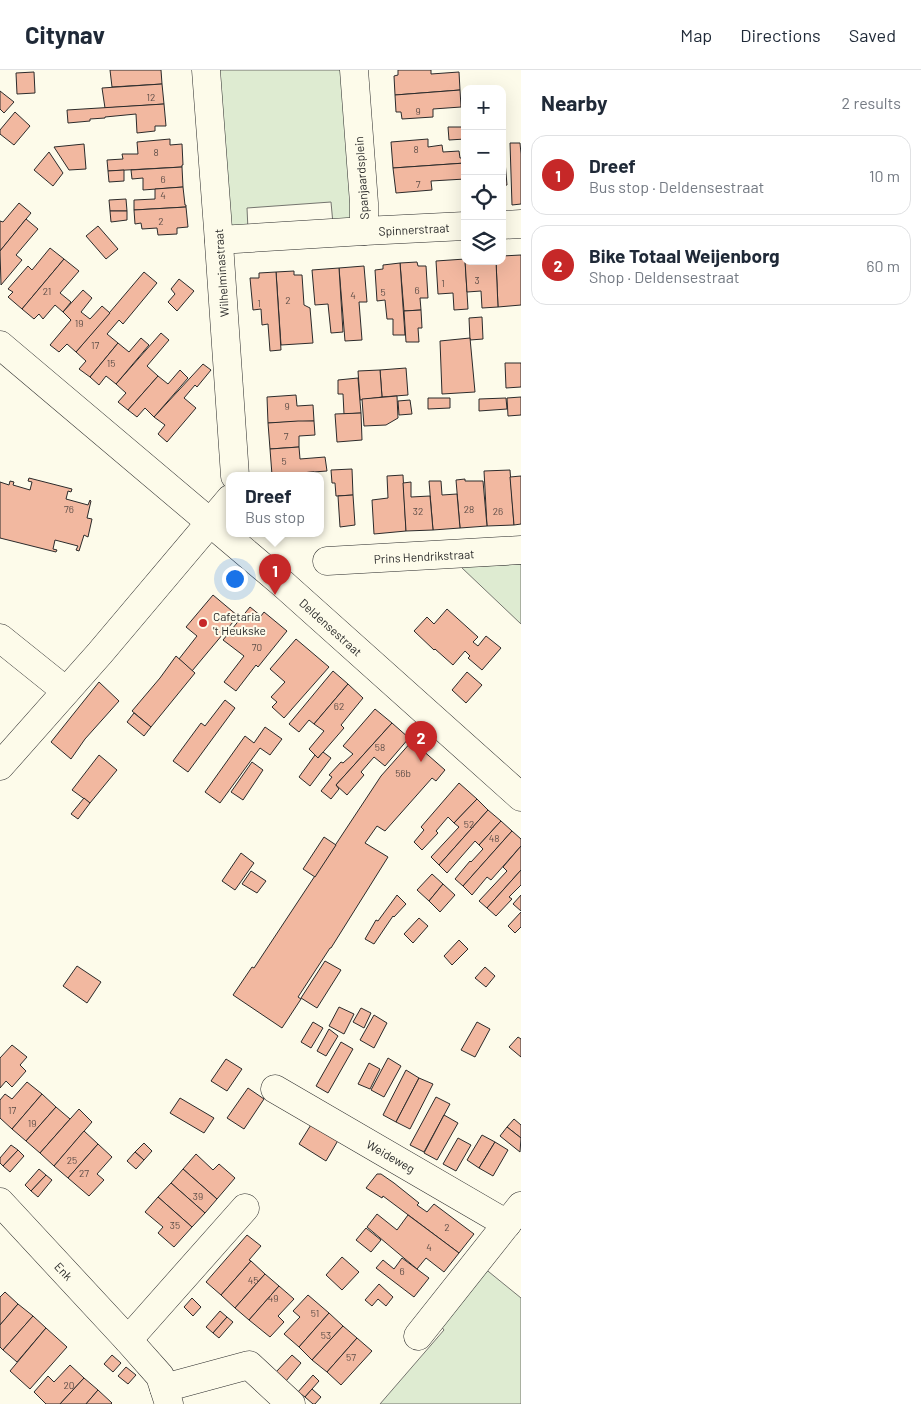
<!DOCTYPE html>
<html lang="en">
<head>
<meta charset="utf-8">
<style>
  :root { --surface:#fff; --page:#f2f2f3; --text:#1f2937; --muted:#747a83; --line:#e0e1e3; --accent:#c62828 }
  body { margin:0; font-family:Barlow,sans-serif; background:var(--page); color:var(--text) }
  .controls { position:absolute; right:15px; top:15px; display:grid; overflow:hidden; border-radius:10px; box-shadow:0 5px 20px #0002 }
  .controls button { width:45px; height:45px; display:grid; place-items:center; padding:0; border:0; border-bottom:1px solid var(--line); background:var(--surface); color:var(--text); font:25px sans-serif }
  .you { position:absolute; left:234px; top:508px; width:18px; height:18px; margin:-12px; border:4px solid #fff; border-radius:50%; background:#1a73e8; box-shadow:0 0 0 8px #1a73e833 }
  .badge { display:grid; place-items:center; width:32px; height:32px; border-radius:50%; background:var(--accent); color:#fff; font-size:16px; font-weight:700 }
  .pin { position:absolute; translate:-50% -41px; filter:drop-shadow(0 1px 2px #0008) }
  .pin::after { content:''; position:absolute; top:26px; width:18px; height:15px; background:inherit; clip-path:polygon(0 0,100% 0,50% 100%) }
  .popup { position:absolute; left:226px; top:402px; width:98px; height:65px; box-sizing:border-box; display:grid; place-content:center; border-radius:10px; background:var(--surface); filter:drop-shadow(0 1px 4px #0005); font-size:16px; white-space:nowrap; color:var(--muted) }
  .popup b { font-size:19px; color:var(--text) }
  .popup::after { content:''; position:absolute; left:50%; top:100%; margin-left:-10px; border:10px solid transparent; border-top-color:var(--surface) }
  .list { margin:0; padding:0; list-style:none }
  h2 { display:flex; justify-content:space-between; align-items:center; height:65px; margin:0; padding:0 20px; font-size:21px }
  h2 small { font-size:16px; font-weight:400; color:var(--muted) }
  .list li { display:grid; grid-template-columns:32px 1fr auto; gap:15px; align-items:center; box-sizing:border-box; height:80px; margin:0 10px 10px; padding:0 10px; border:1px solid var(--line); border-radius:15px }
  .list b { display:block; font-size:19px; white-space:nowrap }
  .list p { margin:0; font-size:16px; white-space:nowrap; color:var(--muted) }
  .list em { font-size:16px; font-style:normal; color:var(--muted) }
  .icon { flex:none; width:28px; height:28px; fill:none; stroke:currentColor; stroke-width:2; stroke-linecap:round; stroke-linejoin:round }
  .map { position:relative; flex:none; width:521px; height:1334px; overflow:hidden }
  header { display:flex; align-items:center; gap:30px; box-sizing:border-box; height:70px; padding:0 25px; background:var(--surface); border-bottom:1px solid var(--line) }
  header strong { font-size:24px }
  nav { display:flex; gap:28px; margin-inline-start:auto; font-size:18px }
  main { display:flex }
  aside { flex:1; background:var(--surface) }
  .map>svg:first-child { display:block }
  .green { fill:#deebd1; stroke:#74746e }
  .building { fill:#f2b8a0; stroke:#2b2b2b }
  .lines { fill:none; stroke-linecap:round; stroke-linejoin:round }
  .minor-casing { stroke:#2b2b2b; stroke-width:29 }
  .minor { stroke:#fdfbea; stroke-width:28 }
  .poi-dot { fill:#c62828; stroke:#fdfbea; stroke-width:2 }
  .labels { text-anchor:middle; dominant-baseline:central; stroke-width:4; stroke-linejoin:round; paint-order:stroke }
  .number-label { font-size:10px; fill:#5d4e48 }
  .street-label { font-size:12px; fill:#2b2b2b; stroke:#fdfbea }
  .poi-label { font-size:12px; fill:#2b2b2b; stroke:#fdfbea; text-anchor:start }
</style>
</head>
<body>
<header>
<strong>Citynav</strong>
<nav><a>Map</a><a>Directions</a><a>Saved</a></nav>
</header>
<main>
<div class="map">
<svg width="521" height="1334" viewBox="0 0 521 1334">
  <rect width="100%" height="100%" fill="#fdfbea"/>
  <g class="green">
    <path d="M216,0H348L352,147L344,152L333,154L331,132L247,138L248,160L231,155Z"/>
    <path d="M521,494V554L461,497Z"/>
    <path d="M478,1193L521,1228V1334H380L444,1260L435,1249Z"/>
  </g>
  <g class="building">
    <path d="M110,0H161L162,14L112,17Z"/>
    <path d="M398,0H431V4L459,2L460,20L395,25L394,6L398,5Z"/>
    <path d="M34,2L35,23L17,24L16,3Z"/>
    <path d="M162,14L164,34L105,38L102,18Z"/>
    <path d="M460,20L461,37L433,39V47L402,49L401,42H396L395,25Z"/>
    <path d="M0,21L14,32L4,43L0,39Z"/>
    <path d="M164,34L166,56H155V61L137,63L136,44L105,47V48L90,49V51L68,53L67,40Z"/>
    <path d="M15,42L30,56L14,75L0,64V60Z"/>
    <path d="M448,57H465V69L449,70Z"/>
    <path d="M170,69V75L182,74L183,95H182V97L108,101L107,90L123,89L122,84H138L137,72Z"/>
    <path d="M428,69V77L442,75L443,82L459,81L460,88H465V93L393,98L391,72Z"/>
    <path d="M510,73H520L521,84V134L512,135Z"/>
    <path d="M84,74L86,99L69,100L54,77Z"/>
    <path d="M49,82L63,103L53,116L34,100Z"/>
    <path d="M502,91H505L507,115L502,116Z"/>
    <path d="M465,93V109L431,111L432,120L396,123L393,98Z"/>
    <path d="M182,97L183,117L143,120V108L132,109L131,100Z"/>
    <path d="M124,100V111L109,112L108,101Z"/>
    <path d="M183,117L185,135H186V137L134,140V130L155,129V119Z"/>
    <path d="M126,129L127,141H110L109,130Z"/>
    <path d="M19,133L31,143L0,181V151L3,152Z"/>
    <path d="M186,137L188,157L177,158V164L158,165L157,158L142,159L141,153L135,154L134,140Z"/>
    <path d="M110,141H127V150L111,152Z"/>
    <path d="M26,149L38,159L16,185L22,190L1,215L0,181Z"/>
    <path d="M98,156L118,179L106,189L86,166Z"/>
    <path d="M50,178L64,189L22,239L8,227L13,222L8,219L28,196L32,200Z"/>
    <path d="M521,185V235L498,237L496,191H502V186Z"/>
    <path d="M64,189L79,201L60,223L71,232L63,242L55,235L43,249L39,244L34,249L22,239Z"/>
    <path d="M465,189L468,239L454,240L453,223L438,224L436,191Z"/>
    <path d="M465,191H496L498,237L482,238L481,221L467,222Z"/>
    <path d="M417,192L418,196H426L428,228H420L421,240L404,241L400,193Z"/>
    <path d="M400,193L405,265H393V249H387L385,230L377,231L375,200L383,199V195Z"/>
    <path d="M364,196L367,232H359L362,270L345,271L339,198Z"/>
    <path d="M339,198L343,262L331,263L328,234L315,235L312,200Z"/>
    <path d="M294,201V205H302L304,235L310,238L313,273L281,275L276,202Z"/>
    <path d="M144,202L157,213L123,254L119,250L107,264L118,273L90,307L79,299L86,291L76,282Z"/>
    <path d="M276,202L281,280L270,281L268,254L262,255L261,239L253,240L250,208H259V203Z"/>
    <path d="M179,209L194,221L177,241L168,232L175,224L171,219Z"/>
    <path d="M83,220L92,228L81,242L90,249L102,236L110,243L76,282L67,274L59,282L50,275L71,250L63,242Z"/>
    <path d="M421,240L422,258H418L419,272H406L404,241Z"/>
    <path d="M482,247L483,269L470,270L469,248Z"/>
    <path d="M161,263L169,270L147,296L158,306L128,340L118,332L126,323L116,314Z"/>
    <path d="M141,268L149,275L116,314L106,306L99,315L90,307L118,273L129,282Z"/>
    <path d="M470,268L475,322L442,324L440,271Z"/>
    <path d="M505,293H521V317L506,318Z"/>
    <path d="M203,294L211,300L197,317L195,315L184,328L196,338L167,372L158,364L165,355L154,347Z"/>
    <path d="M406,298L408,325L382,327L380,300Z"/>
    <path d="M180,300L188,308L154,347L145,338L137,347L128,340L158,306L168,314Z"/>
    <path d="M380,300L382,327L360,330L358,301Z"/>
    <path d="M358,308L361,343L344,344L343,324H338V310Z"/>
    <path d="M296,325L297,336L313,335L314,351L268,353L267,327Z"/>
    <path d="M397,326L398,348L386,355L364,356L362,329Z"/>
    <path d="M521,327V345L508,346L507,328Z"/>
    <path d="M428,328H450V338L428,339Z"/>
    <path d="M506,328L507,339L479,341V329Z"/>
    <path d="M410,330L412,344L399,345L398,331Z"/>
    <path d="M361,343L362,370L337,372L335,344Z"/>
    <path d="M298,351H314L315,365L299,366V377L270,379L268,353Z"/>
    <path d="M299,377L300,389L325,387L327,401L272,405L270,379Z"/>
    <path d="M352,399L353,425L336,426L335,413H332L331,400Z"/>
    <path d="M510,400L514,455L487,456L484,401Z"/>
    <path d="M314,402V406H272V405Z"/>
    <path d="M403,405L406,461L374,464L372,430L388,428L387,406Z"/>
    <path d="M521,406V454L514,455L510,407Z"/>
    <path d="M29,408L72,419L71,422L68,421L66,429L88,435L90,430L91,431L87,448L92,449L88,467L84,465L79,481L76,480L78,476L55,470L53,479L57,480L56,482L0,468V412L9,415L10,411L14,412L13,415L30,420L32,412L28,411Z"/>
    <path d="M465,409V411H483L487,456L460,458L456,410Z"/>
    <path d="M429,411H441L442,425L457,424L460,458L433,460Z"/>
    <path d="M411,412V427L430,426L433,460L406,461L403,413Z"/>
    <path d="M353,425L355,455L340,457L338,426Z"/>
    <path d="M213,525L238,546L192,601L179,589L197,566L186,557Z"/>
    <path d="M250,537L261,546L264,542L287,561L258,597L256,595L236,621L224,612L244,586L223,570Z"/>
    <path d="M447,539L478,567L473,572L478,576L486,566L501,578L482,600L468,588L470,586L465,581L453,595L435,579L434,580L414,561L427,547L434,554Z"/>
    <path d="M296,569L329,597L284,648L272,637L277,632L271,627L285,612L270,599Z"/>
    <path d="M176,586L195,603L151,657L132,641L160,608Z"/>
    <path d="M333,601L348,614L314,654L309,650L299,662L289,654Z"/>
    <path d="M467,602L482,615L466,633L452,620Z"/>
    <path d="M99,612L119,631L85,669L71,689L51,672Z"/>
    <path d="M348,614L363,628L341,655L344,658L318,688L309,679L324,661L314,654Z"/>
    <path d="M225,630L235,638L188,702L173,691L201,653L205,656Z"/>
    <path d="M375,639L392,653L336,715L339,719L331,729L321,721L332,707L329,705L341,692L343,693L353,684L343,676Z"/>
    <path d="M134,643L151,657L144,666L127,652Z"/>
    <path d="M392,653L409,668L385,696L374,687L361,702L364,705L347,725L336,715Z"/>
    <path d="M265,657L282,669L270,685L260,678L220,733L205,722L245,666L254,673Z"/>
    <path d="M412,671L445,700L436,711L432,708L385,761L377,756L365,773L388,787L331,878H330L298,927L301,929L282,958L233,925L252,897L254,898L381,706Z"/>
    <path d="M323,682L331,688L310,716L299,707L315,685L318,688Z"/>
    <path d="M99,685L117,700L90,733L72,720Z"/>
    <path d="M252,692L263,700L243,730L231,722Z"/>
    <path d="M459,713L477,729L454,753L448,747L436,761L438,763L422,780L414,772L424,760L421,757Z"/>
    <path d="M84,728L90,733L78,749L71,744Z"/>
    <path d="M477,729L488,740L439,795L431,787L459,757L454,753Z"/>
    <path d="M488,740L501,751L479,775L475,771L447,803L439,795Z"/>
    <path d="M501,751L512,761L463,816L455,809L470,791L471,792L483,779L479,775Z"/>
    <path d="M512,761L521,769V776L491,810L487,807L472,825L463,816Z"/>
    <path d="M324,767L336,775L315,807L303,799Z"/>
    <path d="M521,776V800L487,838L479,831L507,801L503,797Z"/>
    <path d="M241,783L254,793L235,820L222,811Z"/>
    <path d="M521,800V815L509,827L512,829L496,846L487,838Z"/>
    <path d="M251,801L266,811L257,823L242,814Z"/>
    <path d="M432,804L443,814L429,831L417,820Z"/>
    <path d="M443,814L455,825L440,842L429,831Z"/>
    <path d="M397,825L406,834L394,847L393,846L374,874L365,869L376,850L378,851Z"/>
    <path d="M521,825V841L513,834Z"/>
    <path d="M521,842V857L515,863L508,856Z"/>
    <path d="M419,848L428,856L413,873L404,864Z"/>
    <path d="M459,870L468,879L452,895L444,886Z"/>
    <path d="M325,891L341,900L317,938L301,928Z"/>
    <path d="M77,896L101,912L87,933L63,916Z"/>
    <path d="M485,897L495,906L486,917L475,908Z"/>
    <path d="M339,937L354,944L344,964L329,956Z"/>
    <path d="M361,938L371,943L364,958L353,952Z"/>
    <path d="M374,945L387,953L374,978L360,970Z"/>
    <path d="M313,952L323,958L311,978L301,972Z"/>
    <path d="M477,952L490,959L475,987L461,980Z"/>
    <path d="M329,959L338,966L326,986L317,981Z"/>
    <path d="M518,967L521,969V987L509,977Z"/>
    <path d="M341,972L353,979L328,1023L316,1016Z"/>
    <path d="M12,975L27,987L20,995L26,1001L12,1017L6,1011L0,1018V988Z"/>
    <path d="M388,988L401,996L384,1027L371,1020Z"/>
    <path d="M226,989L242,999L227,1021L211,1011Z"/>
    <path d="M369,993L380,999L370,1019L358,1014Z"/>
    <path d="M406,1000L419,1008L396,1052L383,1045Z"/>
    <path d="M419,1008L433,1014L410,1059L396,1052Z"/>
    <path d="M27,1012L42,1024L12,1059L0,1048V1030L5,1024L12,1029Z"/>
    <path d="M248,1018L264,1029L244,1059L227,1048Z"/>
    <path d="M42,1024L56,1037L26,1071L12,1059Z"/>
    <path d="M436,1027L450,1034L424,1082L410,1075Z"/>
    <path d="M180,1028L214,1048L204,1063L170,1043Z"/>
    <path d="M56,1037L70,1049L40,1083L26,1071Z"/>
    <path d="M79,1039L92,1052L54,1096L40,1083Z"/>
    <path d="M444,1045L458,1053L437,1090L424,1083Z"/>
    <path d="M514,1049L521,1055V1068L507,1057Z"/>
    <path d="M314,1050L340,1067L326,1091L299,1074Z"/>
    <path d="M507,1057L521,1068L520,1082L500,1066Z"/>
    <path d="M84,1061L98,1074L68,1108L54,1096Z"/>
    <path d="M482,1065L495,1072L479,1098L467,1090Z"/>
    <path d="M458,1068L471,1075L456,1101L443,1094Z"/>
    <path d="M495,1072L508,1080L493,1106L479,1098Z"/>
    <path d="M144,1073L152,1081L144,1090L135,1082Z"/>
    <path d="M98,1074L112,1087L97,1104L104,1110L89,1126L68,1108Z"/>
    <path d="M11,1075L18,1080L3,1096L0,1093V1088Z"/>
    <path d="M18,1080L24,1086L10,1102L3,1096Z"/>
    <path d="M135,1082L144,1090L136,1099L127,1091Z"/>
    <path d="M196,1084L213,1100L219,1094L235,1108L217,1129L183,1099Z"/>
    <path d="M39,1099L46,1105L31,1121L25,1115Z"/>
    <path d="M183,1099L217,1129L205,1143L171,1113Z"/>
    <path d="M377,1104H381L394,1113L419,1133L417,1135L427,1142L434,1134L474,1164L459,1183L383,1126L382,1128L366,1118Z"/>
    <path d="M46,1105L52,1110L38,1127L31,1121Z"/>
    <path d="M171,1113L205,1143L192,1157L158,1127Z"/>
    <path d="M158,1127L192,1157L174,1177L158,1163L163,1157L145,1142Z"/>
    <path d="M377,1144L397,1160L408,1145L459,1183L444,1202L426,1188L417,1199L367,1157Z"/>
    <path d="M366,1158L381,1170L371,1182L356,1170Z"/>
    <path d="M247,1165L261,1176L249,1190L251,1191L221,1225L206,1212Z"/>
    <path d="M342,1187L359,1202L342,1220L326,1205Z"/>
    <path d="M402,1188L429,1208L414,1227L376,1198L383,1190L394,1199Z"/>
    <path d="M251,1191L265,1204L235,1238L221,1225Z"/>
    <path d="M265,1204L279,1216L249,1250L235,1238Z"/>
    <path d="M379,1214L393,1227L386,1236L378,1229L372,1236L365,1230Z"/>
    <path d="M279,1216L294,1229L278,1246L284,1252L270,1267L249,1250Z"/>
    <path d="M5,1222L18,1234L0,1255V1227Z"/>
    <path d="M308,1225L329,1243L299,1277L284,1264L300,1247L293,1241Z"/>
    <path d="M192,1228L201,1237L193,1246L184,1237Z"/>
    <path d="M18,1234L33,1246L3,1280L0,1277V1255Z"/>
    <path d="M220,1241L227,1247L213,1263L206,1257Z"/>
    <path d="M329,1243L343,1256L312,1290L299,1277Z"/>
    <path d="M33,1246L46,1258L17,1292L3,1280Z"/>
    <path d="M227,1247L233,1252L219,1268L213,1263Z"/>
    <path d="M343,1256L357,1268L327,1302L312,1290Z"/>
    <path d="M46,1258L67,1277L30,1319L10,1301Z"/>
    <path d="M357,1268L372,1281L341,1315L327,1302Z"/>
    <path d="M112,1285L121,1293L113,1302L104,1294Z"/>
    <path d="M292,1285L301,1293L286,1311L276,1302Z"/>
    <path d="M70,1295L84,1308L60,1334H46L34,1322L48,1306L54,1312Z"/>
    <path d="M126,1297L136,1305L128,1314L118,1306Z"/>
    <path d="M313,1305L319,1311L305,1327L298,1322Z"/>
    <path d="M84,1308L98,1320L86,1334H60Z"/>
    <path d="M312,1319L321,1327L315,1334H313L305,1327Z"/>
    <path d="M98,1320L112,1333L111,1334H86Z"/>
  </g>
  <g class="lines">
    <defs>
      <g id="minor">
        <path d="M206,0L218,159L235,406"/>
        <path d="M354,0L364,133V161"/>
        <path d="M502,155L521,154"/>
        <path d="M219,170L364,161L465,156"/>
        <path d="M0,275L283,514L521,727"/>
        <path d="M327,491L521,480"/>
        <path d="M0,568L66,621"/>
        <path d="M0,696L100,583L230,429"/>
        <path d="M275,1019L507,1154"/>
        <path d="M0,1132L128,1270L160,1306L169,1334"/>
        <path d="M418,1266L521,1136"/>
        <path d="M128,1270L245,1138"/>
        <path d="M164,1318L249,1295L291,1334"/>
      </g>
    </defs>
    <use href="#minor" class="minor-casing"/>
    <use href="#minor" class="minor"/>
  </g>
  <circle class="poi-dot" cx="203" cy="553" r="5"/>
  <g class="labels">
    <g class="number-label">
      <text x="151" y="27">12</text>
      <text x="418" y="41">9</text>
      <text x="416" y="79">8</text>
      <text x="156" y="82">8</text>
      <text x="163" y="109">6</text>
      <text x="418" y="114">7</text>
      <text x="163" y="125">4</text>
      <text x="161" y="151">2</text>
      <text x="477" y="210">3</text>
      <text x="443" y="213">1</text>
      <text x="417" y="220">6</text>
      <text x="47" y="221">21</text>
      <text x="383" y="222">5</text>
      <text x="353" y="225">4</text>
      <text x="288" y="230">2</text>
      <text x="259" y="233">1</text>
      <text x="79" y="253">19</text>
      <text x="95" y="275">17</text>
      <text x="111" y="293">15</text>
      <text x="287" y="336">9</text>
      <text x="286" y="366">7</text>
      <text x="284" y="391">5</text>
      <text x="69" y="439">76</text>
      <text x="469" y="439">28</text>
      <text x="418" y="441">32</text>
      <text x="498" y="441">26</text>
      <text x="257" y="577">70</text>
      <text x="339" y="636">62</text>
      <text x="380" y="677">58</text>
      <text x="403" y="703">56b</text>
      <text x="469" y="754">52</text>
      <text x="494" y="768">48</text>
      <text x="12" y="1040">17</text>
      <text x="32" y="1053">19</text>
      <text x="72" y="1090">25</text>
      <text x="84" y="1103">27</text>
      <text x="198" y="1126">39</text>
      <text x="175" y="1155">35</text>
      <text x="447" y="1157">2</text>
      <text x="429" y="1177">4</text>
      <text x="402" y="1201">6</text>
      <text x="253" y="1210">45</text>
      <text x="273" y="1228">49</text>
      <text x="315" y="1243">51</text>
      <text x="326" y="1265">53</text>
      <text x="351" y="1287">57</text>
      <text x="69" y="1315">20</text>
    </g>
    <g class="street-label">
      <text transform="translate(361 108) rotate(-94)">Spanjaardsplein</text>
      <text transform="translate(414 159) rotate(-3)">Spinnerstraat</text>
      <text transform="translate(221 203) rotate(-94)">Wilhelminastraat</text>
      <text transform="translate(424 486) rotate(-3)">Prins Hendrikstraat</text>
      <text transform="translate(331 557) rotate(42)">Deldensestraat</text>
      <text transform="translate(391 1086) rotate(30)">Weideweg</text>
      <text transform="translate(64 1201) rotate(47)">Enk</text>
    </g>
    <g class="poi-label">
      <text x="213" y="546">Cafetaria<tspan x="213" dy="14">'t Heukske</tspan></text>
    </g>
  </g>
</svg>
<div class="controls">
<button>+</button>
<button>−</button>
<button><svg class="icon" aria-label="locate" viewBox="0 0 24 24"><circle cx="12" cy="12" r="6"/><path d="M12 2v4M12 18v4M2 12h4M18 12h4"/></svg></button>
<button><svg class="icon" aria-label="layers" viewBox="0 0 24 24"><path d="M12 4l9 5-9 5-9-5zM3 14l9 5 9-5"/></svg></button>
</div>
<div class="you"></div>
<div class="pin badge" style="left:275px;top:525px">1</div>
<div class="popup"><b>Dreef</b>Bus stop</div>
<div class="pin badge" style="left:421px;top:692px">2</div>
</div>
<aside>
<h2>Nearby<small>2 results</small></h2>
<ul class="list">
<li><span class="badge">1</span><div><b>Dreef</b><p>Bus stop · Deldensestraat</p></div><em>10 m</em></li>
<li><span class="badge">2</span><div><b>Bike Totaal Weijenborg</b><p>Shop · Deldensestraat</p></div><em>60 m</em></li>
</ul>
</aside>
</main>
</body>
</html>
